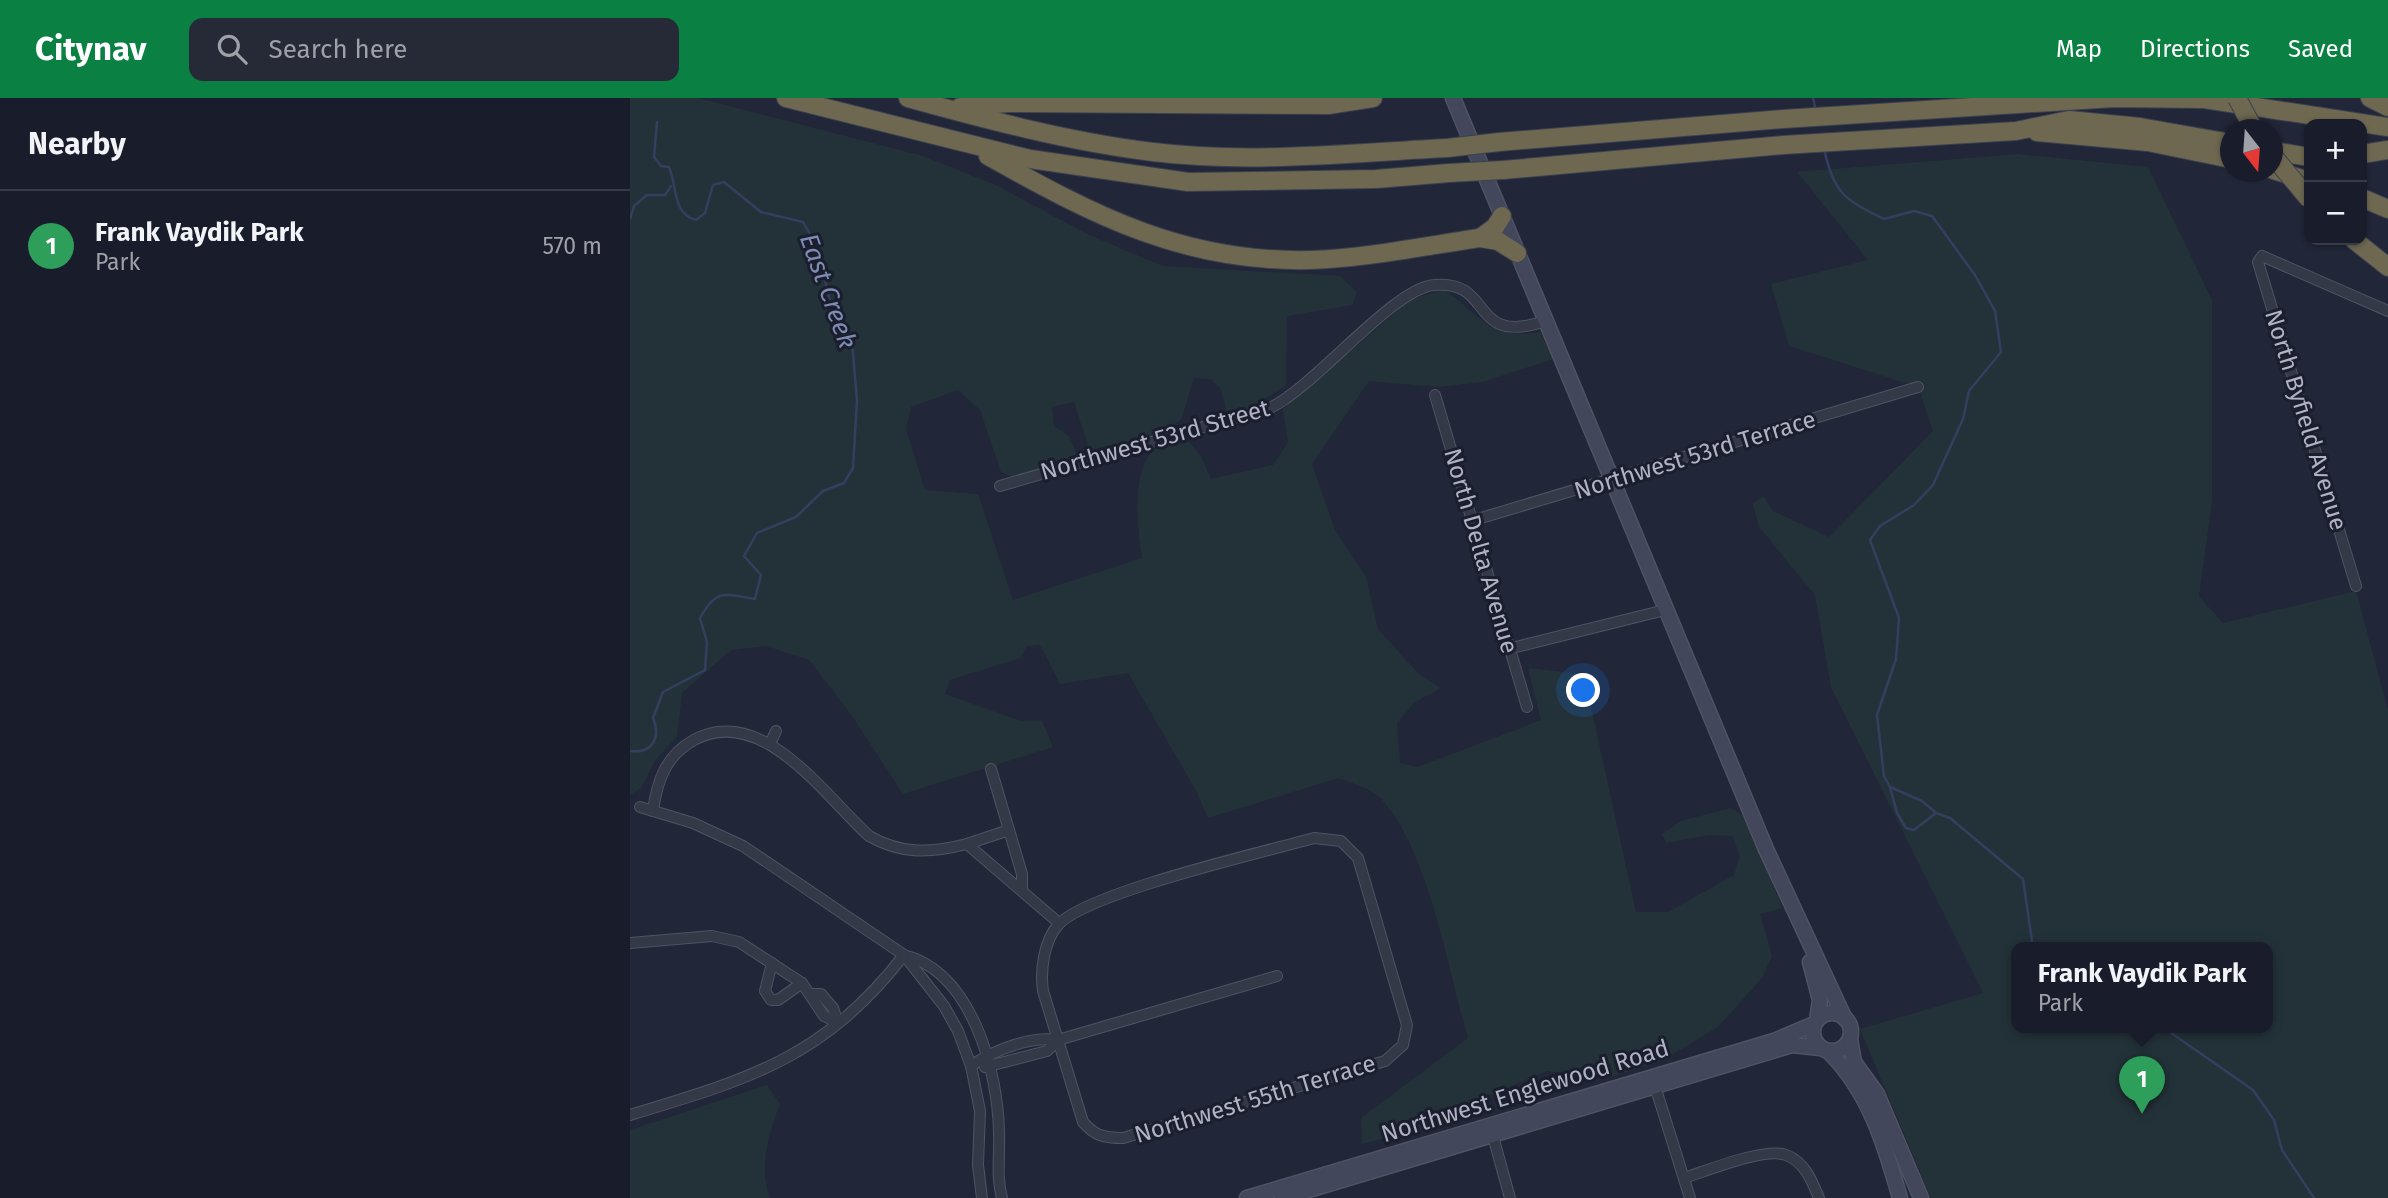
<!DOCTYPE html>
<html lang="en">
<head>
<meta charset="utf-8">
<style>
  :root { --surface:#191c2a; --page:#262936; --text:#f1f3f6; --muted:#9fa1a8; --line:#373a47; --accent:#0b8043 }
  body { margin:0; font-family:"Fira Sans",sans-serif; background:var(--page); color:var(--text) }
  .controls { position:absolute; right:21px; top:21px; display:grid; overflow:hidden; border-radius:14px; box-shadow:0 2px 5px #0004 }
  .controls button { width:63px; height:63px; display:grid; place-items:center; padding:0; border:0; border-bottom:2px solid var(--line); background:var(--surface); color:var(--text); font:35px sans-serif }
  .compass { position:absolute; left:1590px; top:21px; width:63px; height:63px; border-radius:50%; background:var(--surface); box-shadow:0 2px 5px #0004; rotate:163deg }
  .you { position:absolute; left:954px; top:593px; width:24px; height:24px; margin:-18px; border:5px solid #fff; border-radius:50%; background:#1a73e8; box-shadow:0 0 0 10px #1a73e833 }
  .badge { display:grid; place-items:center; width:46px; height:46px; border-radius:50%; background:var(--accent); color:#fff; font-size:23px; font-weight:700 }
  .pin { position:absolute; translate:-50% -58px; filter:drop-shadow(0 2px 4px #0008) }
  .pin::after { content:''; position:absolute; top:37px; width:24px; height:21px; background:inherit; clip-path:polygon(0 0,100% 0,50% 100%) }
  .popup { position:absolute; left:1381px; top:844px; width:262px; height:91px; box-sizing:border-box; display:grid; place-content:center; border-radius:14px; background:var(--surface); filter:drop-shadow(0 2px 5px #0005); font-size:23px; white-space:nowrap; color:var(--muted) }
  .popup b { font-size:26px; color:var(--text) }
  .popup::after { content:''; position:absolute; left:50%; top:100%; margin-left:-14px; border:14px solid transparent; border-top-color:var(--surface) }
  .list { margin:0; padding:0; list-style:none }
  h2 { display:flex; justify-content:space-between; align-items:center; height:91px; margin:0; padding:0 28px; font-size:30px }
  h2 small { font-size:23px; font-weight:400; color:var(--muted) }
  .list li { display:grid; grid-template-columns:46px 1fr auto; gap:21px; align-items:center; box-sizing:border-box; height:112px; padding:0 28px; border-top:2px solid var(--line) }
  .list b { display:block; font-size:26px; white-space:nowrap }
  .list p { margin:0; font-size:23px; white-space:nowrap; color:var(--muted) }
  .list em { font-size:23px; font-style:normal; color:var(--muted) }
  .icon { flex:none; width:38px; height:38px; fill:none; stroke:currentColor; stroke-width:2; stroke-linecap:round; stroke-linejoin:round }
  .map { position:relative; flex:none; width:1758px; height:1100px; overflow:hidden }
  header { display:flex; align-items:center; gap:42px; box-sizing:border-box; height:98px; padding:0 35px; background:var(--accent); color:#fff }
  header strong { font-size:33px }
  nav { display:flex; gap:38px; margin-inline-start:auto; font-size:24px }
  .search { width:490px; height:63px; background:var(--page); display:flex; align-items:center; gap:18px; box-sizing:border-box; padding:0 24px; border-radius:14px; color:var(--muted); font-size:26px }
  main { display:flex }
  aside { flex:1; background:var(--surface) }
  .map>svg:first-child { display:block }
  .green { fill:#233239; fill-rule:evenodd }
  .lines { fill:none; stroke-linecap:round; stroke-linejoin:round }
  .stream { stroke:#353e5f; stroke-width:2.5 }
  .minor-casing { stroke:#4f5363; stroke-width:12 }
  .secondary-casing { stroke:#4f5363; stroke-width:17 }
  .motorway-casing { stroke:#3c4050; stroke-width:20 }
  .minor { stroke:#343948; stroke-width:10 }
  .secondary { stroke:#42475b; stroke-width:14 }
  .motorway { stroke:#6e6851; stroke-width:18 }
  .motorway-bridge-casing { stroke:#3c4050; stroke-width:20; stroke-linecap:butt }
  .motorway-bridge { stroke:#6e6851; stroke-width:18 }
  .labels { text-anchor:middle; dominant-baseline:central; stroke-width:6; stroke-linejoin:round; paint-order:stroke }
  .street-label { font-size:24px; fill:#afb3c5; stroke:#1a1e2d }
  .water-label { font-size:26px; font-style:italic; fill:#7f8bb2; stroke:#1a1e2d }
</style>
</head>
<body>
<header>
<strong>Citynav</strong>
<div class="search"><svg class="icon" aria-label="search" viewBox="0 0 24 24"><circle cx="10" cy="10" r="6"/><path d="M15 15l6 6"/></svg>Search here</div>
<nav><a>Map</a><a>Directions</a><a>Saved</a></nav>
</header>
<main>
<aside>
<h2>Nearby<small></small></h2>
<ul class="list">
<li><span class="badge" style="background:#2e9e5b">1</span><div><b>Frank Vaydik Park</b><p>Park</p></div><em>570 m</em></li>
</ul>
</aside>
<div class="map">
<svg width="1758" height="1100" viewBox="0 0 1758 1100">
  <rect width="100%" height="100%" fill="#212638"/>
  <g class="green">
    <path d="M0,0H68L293,58L368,88L457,136L533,168L710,178L727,194L722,207L657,218L656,287L618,312L598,318L591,291L581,281L564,280L551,322L534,333L461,357L444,304L422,309L424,328L439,338L448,359L382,379L371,374L350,312L328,292L281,309L276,331L295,392L348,396L383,502L512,460C508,431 499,369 528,349C535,345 547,343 555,340L570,356L581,381L643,367L658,344L653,311L781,201L814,192C852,217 858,243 910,234L923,261L853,284L809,289L739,283L682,366L705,432L736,479L748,531L788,575L811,590L784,605L767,625L770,665L788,669L911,622L898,570L951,576L956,586L1006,814H1038L1104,777L1110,757L1102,738L1080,737L1036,745L1032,736L1051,723L1100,710L1117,720L1152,810L1130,816L1142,858L1132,880L1088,929L1030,964L977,980L917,973L853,1000L805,1028L732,1046L731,1020L838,940C819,875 797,744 748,698C739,690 721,685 709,680L578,720L565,691L498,575L430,586L410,547L397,548L390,560L320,582L315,596L391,623H412L423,649L273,696L220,615L179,562L136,548L101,552L52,595L47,639L26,661L11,690L0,697Z"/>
    <path d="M1387,56L1518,69L1582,202V403L1569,498L1593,525L1726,493L1758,612V1100H1301L1230,931L1353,895L1201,589L1185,497L1129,429L1123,406L1133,398L1143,413L1199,439L1303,333L1288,289L1159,248L1141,186L1238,162L1167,74ZM1386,850H1638V930H1386Z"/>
    <path d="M137,987L150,1006C139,1035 128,1069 140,1100H0V1032Z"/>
  </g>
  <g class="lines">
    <g class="stream">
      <path d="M1183,0L1186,13"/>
      <path d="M1194,50C1203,95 1215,102 1254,121L1284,113L1302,118L1345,177L1365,213L1371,254L1339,293L1333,321L1303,387L1284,407L1250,428L1240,442L1269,520L1266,561L1247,617L1254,678L1260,689L1292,703L1306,715L1320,720L1393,781L1403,850"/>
      <path d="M0,121L4,108L17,97H35L41,88"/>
      <path d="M0,653C23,656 31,639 23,620L33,594L75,572L77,544L70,520C87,490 94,496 125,501L131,477L114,458L127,435L166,419L193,393L214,385L223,370L227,303L222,243L209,218L202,213L188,150L173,124L131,114L94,84L83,87L75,115L66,122C42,116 47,87 39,69L31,68L24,59L27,24"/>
      <path d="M1260,689L1267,715L1276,730L1284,732L1306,715"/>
      <path d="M1534,930L1623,992L1644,1022L1652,1052L1684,1100"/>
    </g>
    <defs>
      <g id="minor">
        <path d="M805,297L897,609"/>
        <path d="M370,388L642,309C686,287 764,190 804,187C865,181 838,249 915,223"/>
        <path d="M841,423L1288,289"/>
        <path d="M1726,488L1628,164L1632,158L1758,213"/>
        <path d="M878,551L1035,512"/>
        <path d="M140,646L146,633"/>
        <path d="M361,671L392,776V791"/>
        <path d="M10,709L63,725L113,748L274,857L314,908L328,933L341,968L350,1013L348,1067L352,1100"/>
        <path d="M23,713C27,683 36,657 64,642C132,605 195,698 239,738C272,757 301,755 337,746L429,825"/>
        <path d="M684,740L711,743L728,760L777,927L773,947L755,963L493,1040C474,1040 465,1038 453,1024L413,893C410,872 414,843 428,827C456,795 634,754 684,740Z"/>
        <path d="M337,746L379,732"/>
        <path d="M0,845L82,838L109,844L172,885L194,918L208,925"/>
        <path d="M274,857C342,874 368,973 369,1035C370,1058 366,1078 372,1100"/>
        <path d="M142,865L135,893L141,902H148L172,885"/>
        <path d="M182,896H191L203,910L208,925"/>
        <path d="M341,968C364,952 400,938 428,942L647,878"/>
        <path d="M355,969L417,953L428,942"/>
        <path d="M1024,985L1060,1100"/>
        <path d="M0,1017C119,981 194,960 274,857"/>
        <path d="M861,1031L880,1100"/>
        <path d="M1054,1080C1076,1073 1135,1049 1156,1057C1175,1064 1182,1083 1189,1100"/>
      </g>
      <g id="secondary">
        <path d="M823,0L1136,751L1215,921"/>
        <path d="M1180,864L1190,902L1187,922"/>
        <circle cx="1202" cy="934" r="19"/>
        <path d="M1220,941L1224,964L1247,996L1291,1100"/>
        <path d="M1198,953C1239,993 1255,1047 1270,1100"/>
        <path d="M617,1100L1144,943L1184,926"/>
        <path d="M652,1100L1162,947L1190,950"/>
      </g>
      <g id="motorway">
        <path d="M156,0L400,61L558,84L746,81L819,75"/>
        <path d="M278,0C358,22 440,44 523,54C620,66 720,55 817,50"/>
        <path d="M1740,0L1758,9"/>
        <path d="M330,9L378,5L698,7L743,0"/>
        <path d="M1407,34L1518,44L1601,61"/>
        <path d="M869,44L1153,21L1484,0L1574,1L1758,29"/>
        <path d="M1643,53L1679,59"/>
        <path d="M1732,56L1758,52"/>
        <path d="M358,58C465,118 555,165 681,162C737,160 794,148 850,140L868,143L887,155"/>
        <path d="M873,72L1153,47L1386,33L1439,22L1510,29L1601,45"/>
        <path d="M1643,72L1679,83"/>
        <path d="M1732,100L1758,111"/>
        <path d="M850,140L865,129L872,118"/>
        <path d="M1724,142L1758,169"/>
      </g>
    </defs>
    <use href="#minor" class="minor-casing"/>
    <use href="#secondary" class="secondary-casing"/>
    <use href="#motorway" class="motorway-casing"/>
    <use href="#minor" class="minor"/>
    <use href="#secondary" class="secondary"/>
    <use href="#motorway" class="motorway"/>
    <defs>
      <g id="motorway-bridge">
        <path d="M1607,0L1624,32"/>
        <path d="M817,50L869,44"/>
        <path d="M1643,58L1679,101"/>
        <path d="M819,75L873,72"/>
      </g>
    </defs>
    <use href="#motorway-bridge" class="motorway-bridge-casing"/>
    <use href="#motorway-bridge" class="motorway-bridge"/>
  </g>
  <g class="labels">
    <g class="street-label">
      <text transform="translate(1676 322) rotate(73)">North Byfield Avenue</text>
      <text transform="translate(525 342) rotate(-16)">Northwest 53rd Street</text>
      <text transform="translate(1065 357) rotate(-17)">Northwest 53rd Terrace</text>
      <text transform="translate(851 453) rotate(74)">North Delta Avenue</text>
      <text transform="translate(895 993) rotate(-17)">Northwest Englewood Road</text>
      <text transform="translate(625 1001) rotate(-17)">Northwest 55th Terrace</text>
    </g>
    <g class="water-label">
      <text transform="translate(198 193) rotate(70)">East Creek</text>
    </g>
  </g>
</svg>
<div class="controls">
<button>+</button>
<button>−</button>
</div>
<svg class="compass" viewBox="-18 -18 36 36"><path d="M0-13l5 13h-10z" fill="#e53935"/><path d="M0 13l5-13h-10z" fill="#9fa1a8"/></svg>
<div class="you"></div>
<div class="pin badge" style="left:1512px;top:1016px;background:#2e9e5b">1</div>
<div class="popup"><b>Frank Vaydik Park</b>Park</div>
</div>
</main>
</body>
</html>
